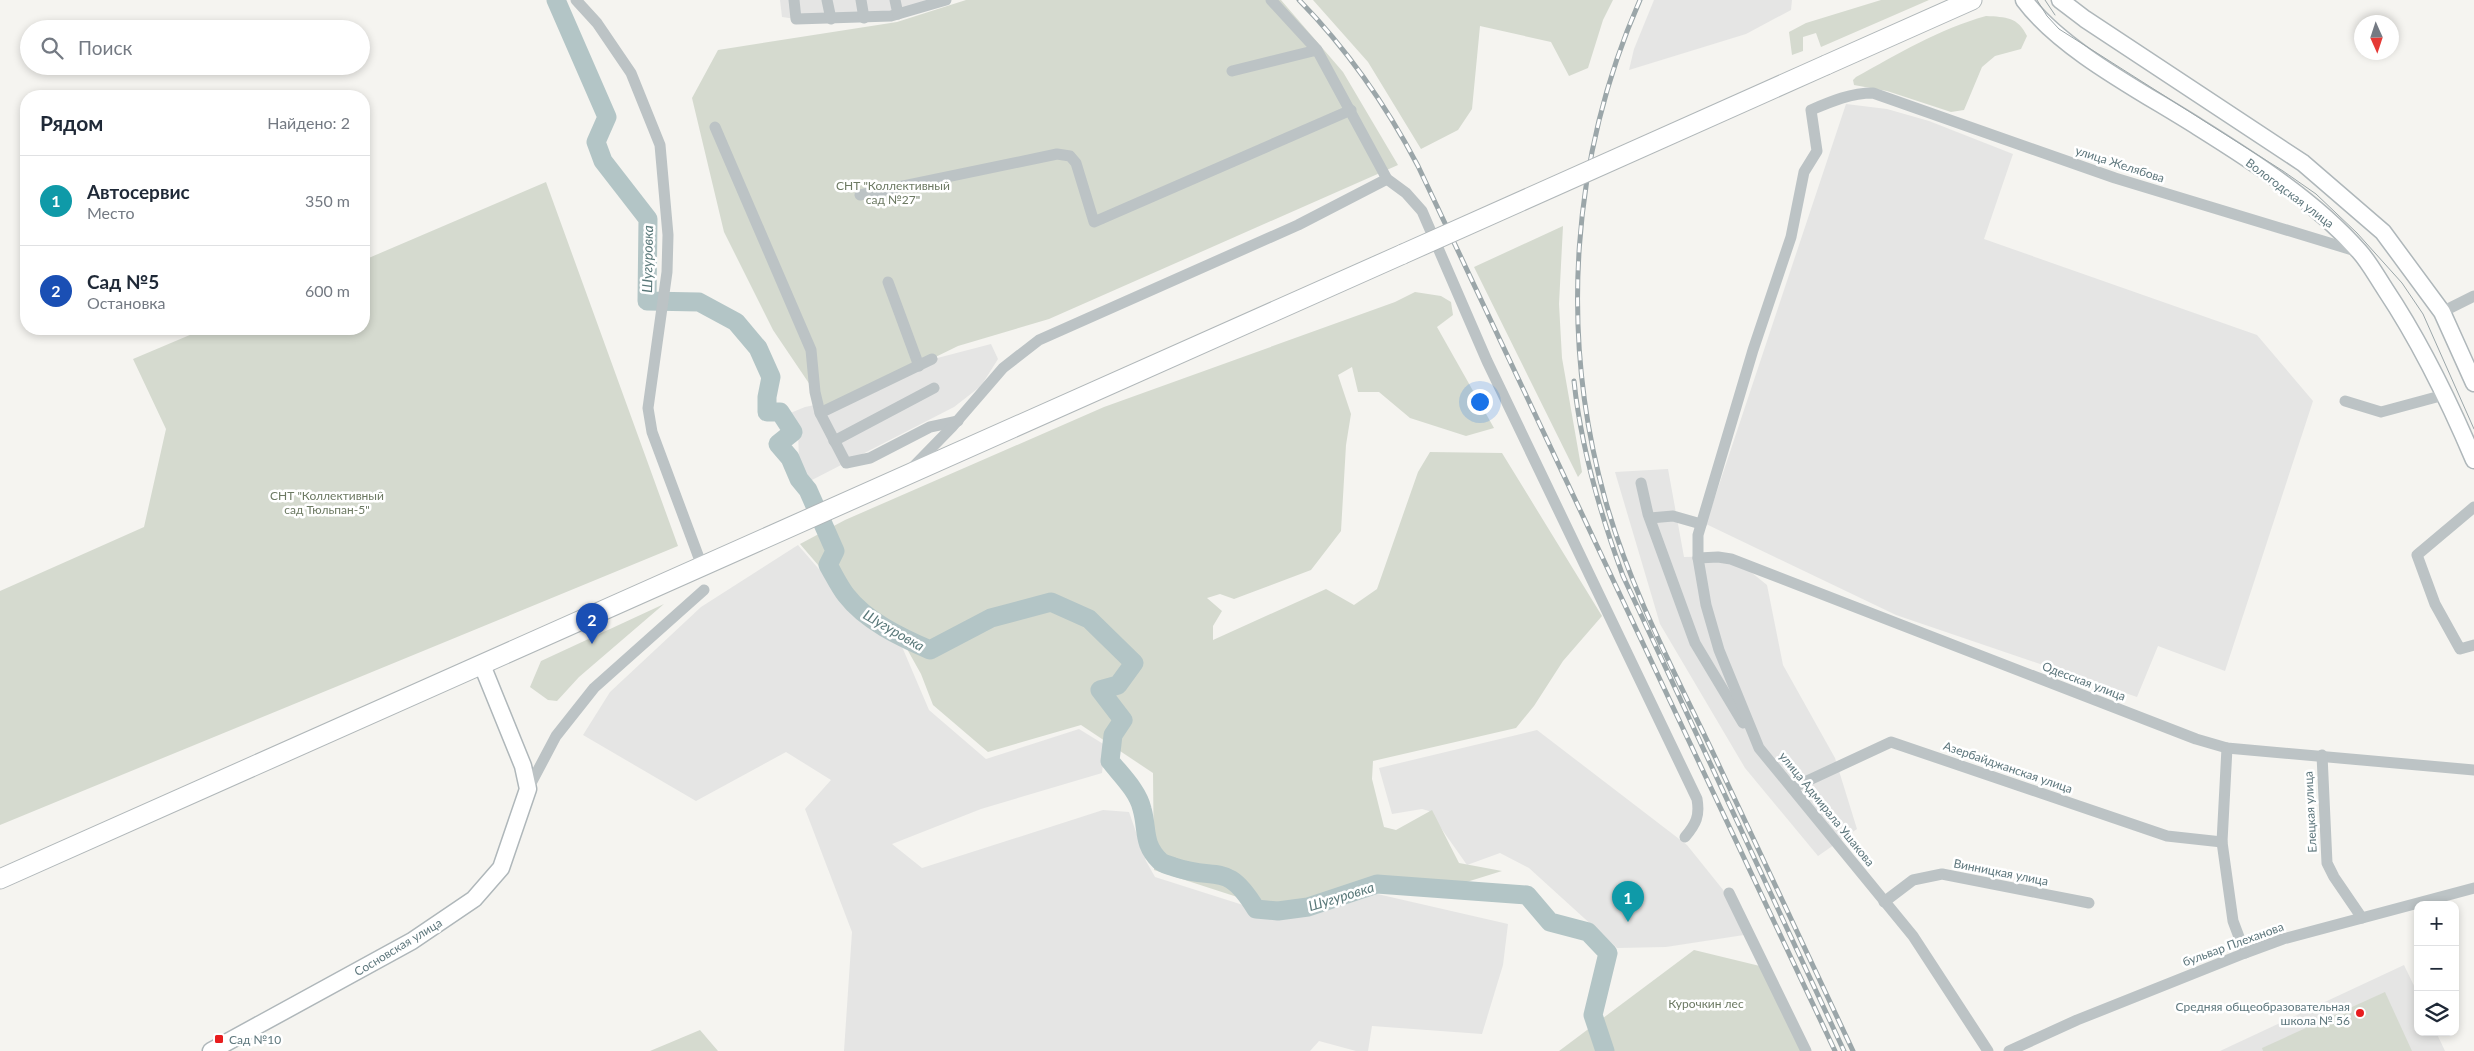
<!DOCTYPE html>
<html lang="ru">
<head>
<meta charset="utf-8">
<style>
  :root { --surface:#fff; --page:#f2f2f3; --text:#1f2937; --muted:#747a83; --line:#e0e1e3; --accent:#e81d1e }
  body { margin:0; font-family:Lato,sans-serif; background:var(--page); color:var(--text) }
  .controls { position:absolute; right:15px; bottom:15px; display:grid; overflow:hidden; border-radius:10px; box-shadow:0 2px 8px #0003 }
  .controls button { width:45px; height:45px; display:grid; place-items:center; padding:0; border:0; border-bottom:1px solid var(--line); background:var(--surface); color:var(--text); font:25px sans-serif }
  .compass { position:absolute; left:2354px; top:15px; width:45px; height:45px; border-radius:50%; background:var(--surface); box-shadow:0 2px 8px #0003; rotate:177deg }
  .you { position:absolute; left:1479px; top:401px; width:18px; height:18px; margin:-12px; border:4px solid #fff; border-radius:50%; background:#1a73e8; box-shadow:0 0 0 8px #1a73e833 }
  .badge { display:grid; place-items:center; width:32px; height:32px; border-radius:50%; background:var(--accent); color:#fff; font-size:16px; font-weight:700 }
  .pin { position:absolute; translate:-50% -41px; filter:drop-shadow(0 1px 2px #0008) }
  .pin::after { content:''; position:absolute; top:26px; width:18px; height:15px; background:inherit; clip-path:polygon(0 0,100% 0,50% 100%) }
  .list { margin:0; padding:0; list-style:none }
  h2 { display:flex; justify-content:space-between; align-items:center; height:65px; margin:0; padding:0 20px; font-size:21px }
  h2 small { font-size:16px; font-weight:400; color:var(--muted) }
  .list li { display:grid; grid-template-columns:32px 1fr auto; gap:15px; align-items:center; box-sizing:border-box; height:90px; padding:0 20px; border-top:1px solid var(--line) }
  .list b { display:block; font-size:19px; white-space:nowrap }
  .list p { margin:0; font-size:16px; white-space:nowrap; color:var(--muted) }
  .list em { font-size:16px; font-style:normal; color:var(--muted) }
  .icon { flex:none; width:28px; height:28px; fill:none; stroke:currentColor; stroke-width:2; stroke-linecap:round; stroke-linejoin:round }
  .map { position:relative; flex:none; width:2474px; height:1051px; overflow:hidden }
  .search { position:absolute; background:var(--surface); box-shadow:0 2px 8px #0003; left:20px; top:20px; width:350px; height:55px; display:flex; align-items:center; gap:12px; box-sizing:border-box; padding:0 18px; border-radius:28px; color:var(--muted); font-size:19px }
  .panel { position:absolute; background:var(--surface); box-shadow:0 2px 8px #0003; left:20px; top:90px; width:350px; height:245px; border-radius:20px }
  .map>svg:first-child { display:block }
  .built { fill:#e5e5e4 }
  .green { fill:#d5dacf }
  .lines { fill:none; stroke-linecap:round; stroke-linejoin:round }
  .river { stroke:#b3c5c6; stroke-width:19 }
  .secondary-casing { stroke:#afb7ba; stroke-width:19 }
  .primary-casing { stroke:#b0b7b9; stroke-width:21 }
  .street { stroke:#bcc3c5; stroke-width:11 }
  .secondary { stroke:#fff; stroke-width:16 }
  .primary { stroke:#fff; stroke-width:19 }
  .tram { stroke:#9ba6a9; stroke-width:1 }
  .rail-casing { stroke:#9ba6a9; stroke-width:5 }
  .rail { stroke:#fff; stroke-width:3; stroke-dasharray:9; stroke-linecap:butt }
  .primary-bridge-casing { stroke:#b0b7b9; stroke-width:21; stroke-linecap:butt }
  .primary-bridge { stroke:#fff; stroke-width:19 }
  .poi-dot { fill:#e81d1e; stroke:#fff; stroke-width:2 }
  .labels { text-anchor:middle; dominant-baseline:central; stroke-width:5; stroke-linejoin:round; paint-order:stroke }
  .street-label { font-size:12px; fill:#5e777d; stroke:#fff }
  .park-label { font-size:12px; fill:#6c7962; stroke:#fff }
  .poi-label { font-size:12px; fill:#5e777d; stroke:#fff; text-anchor:end }
  .water-label { font-size:14px; font-style:italic; fill:#597879; stroke:#fff }
</style>
</head>
<body>
<div class="map">
<svg width="2474" height="1051" viewBox="0 0 2474 1051">
  <rect width="100%" height="100%" fill="#f5f4f0"/>
  <g class="built">
    <path d="M780,0H950L919,11L796,19L782,17Z"/>
    <path d="M1654,0H1792L1791,10L1746,34L1629,70L1634,49Z"/>
    <path d="M1846,104L1887,109L1929,121L2013,154L1984,239L2257,335L2313,401L2225,671L2158,646L2137,697L1896,615L1706,524Z"/>
    <path d="M991,344L998,359L981,386L954,407L810,481L799,461L798,430L788,414L805,407L839,400L922,362Z"/>
    <path d="M1668,469L1684,557L1731,556L1767,585L1783,665L1835,758L1857,829L1818,856L1745,768L1660,624L1615,472Z"/>
    <path d="M798,545L863,620L900,642L929,710L986,759L1079,729L1105,745L1102,773L981,809L892,844L922,868L1103,810L1129,812L1146,861L1155,877L1243,905L1263,917L1308,916L1373,893L1508,924L1503,965L1482,1034L1372,1026L1368,1051H1356L1319,1041L1310,1051H844L852,932L805,809L831,780L786,752L696,801L583,735L610,692L701,607Z"/>
    <path d="M1537,730L1687,845L1728,896L1744,935L1666,947L1617,948L1529,868L1500,853L1467,865L1429,811L1422,809L1392,814L1379,768Z"/>
    <path d="M2404,965L2418,994V1032H2436L2445,1051H2220Z"/>
  </g>
  <g class="green">
    <path d="M966,0H1281L1343,72L1398,165L1049,319L958,346L827,410L773,330L724,232L692,98L718,50L897,22Z"/>
    <path d="M1313,0H1613L1603,20L1588,68L1569,76L1551,42L1480,26L1472,109L1458,130L1421,149L1368,62Z"/>
    <path d="M1881,0H1929L1821,47L1816,33L1803,37V51L1792,55L1789,32L1806,23Z"/>
    <path d="M1986,16C2006,17 2018,17 2027,36L2021,49L1995,56L1982,67L1964,110L1951,112L1887,91L1854,85L1853,80L1856,77C1898,54 1939,29 1986,16Z"/>
    <path d="M546,182L678,546L0,825V591L144,527L166,429L133,359L204,329H364V260Z"/>
    <path d="M1563,226L1559,304L1562,358L1582,472L1578,477L1474,267Z"/>
    <path d="M1415,292L1441,296L1451,302L1453,315L1437,327L1494,428L1466,436L1410,418L1379,392H1358L1352,367L1338,375L1351,414L1346,445L1341,531L1311,570L1234,599L1220,594L1207,598L1222,611L1213,626V640L1326,589L1354,605L1377,589L1418,472L1430,452L1502,453L1602,616L1563,661L1534,706L1516,728L1373,761L1372,779L1384,827L1396,830L1432,810L1459,863L1502,871L1444,889L1361,880L1341,902L1265,906L1154,870L1153,773L1081,725L988,752L933,705L921,674L902,640L862,616L800,544L845,520L1104,407L1395,302Z"/>
    <path d="M664,604L579,677L557,701L548,700L530,687L541,661Z"/>
    <path d="M1694,950L1764,967L1803,1051H1559Z"/>
    <path d="M2385,992L2412,1051H2263L2262,1048Z"/>
    <path d="M700,1030L718,1051H650Z"/>
  </g>
  <g class="lines">
    <path class="river" d="M556,0L607,117L596,142L603,161L648,219L647,301L699,302L736,322L758,348L771,377L767,397V412H780L793,432L778,444L790,458L799,479L808,490L835,551L828,565C834,575 839,586 846,595C866,621 900,637 930,650L991,618L1051,602L1089,619L1134,663L1118,685L1100,690L1123,720L1113,735L1110,761C1121,775 1138,791 1142,809C1148,830 1142,843 1160,861C1163,864 1169,865 1174,867C1218,882 1226,860 1256,909L1278,911L1308,907L1377,884L1527,895L1550,922L1588,932L1608,953L1593,1015L1605,1051"/>
    <defs>
      <g id="secondary">
        <path d="M2024,0C2062,51 2143,92 2198,127C2254,162 2315,201 2359,251C2369,262 2377,277 2385,289C2421,343 2449,401 2474,460"/>
        <path d="M2060,0L2085,19L2303,163L2383,232L2442,312L2474,383"/>
        <path d="M211,1051L412,941L474,899L501,868L528,789L523,766L482,665"/>
      </g>
      <g id="primary">
        <path d="M1826,65L1972,0"/>
        <path d="M0,879L1403,254"/>
      </g>
    </defs>
    <use href="#secondary" class="secondary-casing"/>
    <use href="#primary" class="primary-casing"/>
    <g class="street">
      <path d="M576,0L597,23L631,73L660,145L668,235L667,272L648,408L652,432L702,566"/>
      <path d="M794,0L796,19L891,16L946,0"/>
      <path d="M827,0L831,19"/>
      <path d="M861,0L864,18"/>
      <path d="M895,0L898,14"/>
      <path d="M1271,0L1317,50"/>
      <path d="M1232,71L1317,50L1387,179L1406,193L1422,211L1487,361L1697,799C1700,816 1696,824 1685,837"/>
      <path d="M715,127L811,350L815,392L820,413"/>
      <path d="M860,195L1057,154L1070,156L1076,163L1094,222L1351,110"/>
      <path d="M888,282L919,366"/>
      <path d="M2442,312L2474,296"/>
      <path d="M932,359L820,413L846,463L870,458L930,427L958,421"/>
      <path d="M2345,401L2381,412L2444,395"/>
      <path d="M834,441L934,388"/>
      <path d="M911,469L952,427L1003,368L1039,340L1298,225L1387,179"/>
      <path d="M1641,483L1648,514L1695,643L1743,723"/>
      <path d="M2474,507L2417,555L2435,604L2460,649L2474,645"/>
      <path d="M1650,518L1673,516L1701,524"/>
      <path d="M1698,558L1718,557L1731,559L2196,739L2227,748L2474,770"/>
      <path d="M2227,748L2222,842L2233,921L2245,953"/>
      <path d="M2322,755L2327,863L2334,877L2362,918"/>
      <path d="M1792,788L1891,742L2167,836L2222,842"/>
      <path d="M528,789L556,736L594,688L704,590"/>
      <path d="M1729,893L1806,1051"/>
      <path d="M1884,902L1913,880L1942,874L2089,903"/>
      <path d="M1988,1051L1913,936L1759,748L1719,650L1706,605L1698,558V535L1753,350L1791,237L1804,172L1817,151L1811,110C1832,101 1851,93 1873,93L2115,178L2359,252"/>
      <path d="M2009,1051L2077,1020L2245,953L2283,939L2474,888"/>
    </g>
    <use href="#secondary" class="secondary"/>
    <use href="#primary" class="primary"/>
    <g class="tram">
      <path d="M2037,0L2047,16L2059,29L2283,171L2316,194L2357,233L2402,283L2423,314L2474,429"/>
      <path d="M2045,0L2055,15"/>
    </g>
    <defs>
      <g id="rail">
        <path d="M1299,0C1347,49 1386,105 1418,166L1835,1051"/>
        <path d="M1640,0C1571,157 1559,334 1605,499C1630,589 1675,673 1715,757C1761,855 1807,953 1853,1051"/>
        <path d="M1574,381C1581,448 1600,513 1623,576L1844,1051"/>
      </g>
    </defs>
    <use href="#rail" class="rail-casing"/>
    <use href="#rail" class="rail"/>
    <defs>
      <path id="primary-bridge" d="M1403,254L1826,65"/>
    </defs>
    <use href="#primary-bridge" class="primary-bridge-casing"/>
    <use href="#primary-bridge" class="primary-bridge"/>
  </g>
  <g class="poi-dot">
    <circle cx="2360" cy="1013" r="5"/>
    <rect x="214" y="1034" width="10" height="10" rx="2.5"/>
  </g>
  <g class="labels">
    <g class="street-label">
      <text transform="translate(2120 164) rotate(18)">улица Желябова</text>
      <text transform="translate(2290 193) rotate(37)">Вологодская улица</text>
      <text transform="translate(2084 681) rotate(21)">Одесская улица</text>
      <text transform="translate(2008 767) rotate(19)">Азербайджанская улица</text>
      <text transform="translate(1827 809) rotate(51)">улица Адмирала Ушакова</text>
      <text transform="translate(2310 812) rotate(-93)">Елецкая улица</text>
      <text transform="translate(2001 872) rotate(11)">Винницкая улица</text>
      <text transform="translate(2233 944) rotate(-20)">бульвар Плеханова</text>
      <text transform="translate(398 947) rotate(-31)">Сосновская улица</text>
    </g>
    <g class="park-label">
      <text x="893" y="185">СНТ "Коллективный<tspan x="893" dy="14">сад №27"</tspan></text>
      <text x="327" y="495">СНТ "Коллективный<tspan x="327" dy="14">сад Тюльпан-5"</tspan></text>
      <text x="1706" y="1003">Курочкин лес</text>
    </g>
    <g class="poi-label">
      <text x="2350" y="1006">Средняя общеобразовательная<tspan x="2350" dy="14">школа № 56</tspan></text>
      <text x="229" y="1039" text-anchor="start">Сад №10</text>
    </g>
    <g class="water-label">
      <text transform="translate(647 259) rotate(-89)">Шугуровка</text>
      <text transform="translate(894 630) rotate(30)">Шугуровка</text>
      <text transform="translate(1341 896) rotate(-17)">Шугуровка</text>
    </g>
  </g>
</svg>
<div class="controls">
<button>+</button>
<button>−</button>
<button><svg class="icon" aria-label="layers" viewBox="0 0 24 24"><path d="M12 4l9 5-9 5-9-5zM3 14l9 5 9-5"/></svg></button>
</div>
<svg class="compass" viewBox="-18 -18 36 36"><path d="M0-13l5 13h-10z" fill="#e53935"/><path d="M0 13l5-13h-10z" fill="#747a83"/></svg>
<div class="you"></div>
<div class="pin badge" style="left:1628px;top:922px;background:#0f9aa8">1</div>
<div class="pin badge" style="left:592px;top:644px;background:#1a4fb4">2</div>
<div class="search"><svg class="icon" aria-label="search" viewBox="0 0 24 24"><circle cx="10" cy="10" r="6"/><path d="M15 15l6 6"/></svg>Поиск</div>
<section class="panel">
<h2>Рядом<small>Найдено: 2</small></h2>
<ul class="list">
<li><span class="badge" style="background:#0f9aa8">1</span><div><b>Автосервис</b><p>Место</p></div><em>350 m</em></li>
<li><span class="badge" style="background:#1a4fb4">2</span><div><b>Сад №5</b><p>Остановка</p></div><em>600 m</em></li>
</ul>
</section>
</div>
</body>
</html>
